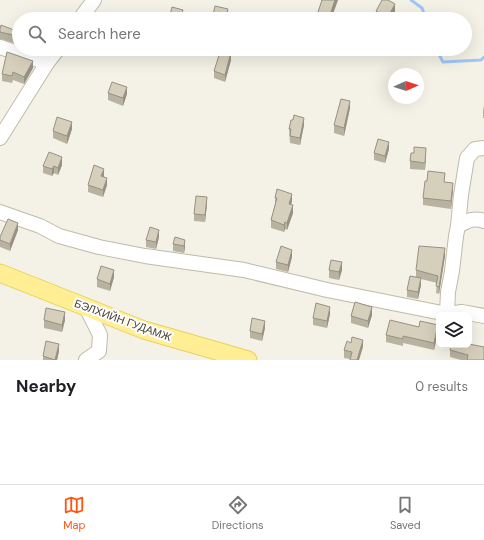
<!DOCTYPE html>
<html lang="en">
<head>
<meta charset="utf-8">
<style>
  :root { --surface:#fff; --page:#f2f2f2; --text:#202124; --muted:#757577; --line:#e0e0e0; --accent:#ff5312 }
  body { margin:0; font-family:"DM Sans",sans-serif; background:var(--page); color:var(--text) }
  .controls { position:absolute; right:12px; bottom:12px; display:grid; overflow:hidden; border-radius:8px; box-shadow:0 4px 16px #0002 }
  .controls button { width:36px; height:36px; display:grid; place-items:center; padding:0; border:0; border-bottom:1px solid var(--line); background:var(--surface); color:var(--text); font:20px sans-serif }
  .compass { position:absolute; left:388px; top:68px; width:36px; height:36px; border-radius:50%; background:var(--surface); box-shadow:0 4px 16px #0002; rotate:87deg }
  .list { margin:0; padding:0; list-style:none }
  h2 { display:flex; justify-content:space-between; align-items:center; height:52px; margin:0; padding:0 16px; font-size:17px }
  h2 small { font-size:13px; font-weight:400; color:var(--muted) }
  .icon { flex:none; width:22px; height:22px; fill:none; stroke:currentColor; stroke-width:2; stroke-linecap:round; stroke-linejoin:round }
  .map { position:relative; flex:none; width:484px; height:360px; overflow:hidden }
  .search { position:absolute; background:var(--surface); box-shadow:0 4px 16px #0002; left:12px; right:12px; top:12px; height:44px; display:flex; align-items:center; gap:10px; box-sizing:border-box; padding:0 14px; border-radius:22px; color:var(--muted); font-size:15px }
  .sheet { height:124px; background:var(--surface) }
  nav { display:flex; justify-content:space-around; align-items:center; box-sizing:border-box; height:56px; border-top:1px solid var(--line); background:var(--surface); font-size:11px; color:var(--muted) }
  nav a { display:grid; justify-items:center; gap:2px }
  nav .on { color:var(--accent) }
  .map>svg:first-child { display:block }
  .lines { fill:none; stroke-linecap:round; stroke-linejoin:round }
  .stream { stroke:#a0c7f4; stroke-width:3 }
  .minor-casing { stroke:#c0bba8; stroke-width:16 }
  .major-casing { stroke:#e9d15f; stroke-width:19 }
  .minor { stroke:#fff; stroke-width:14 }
  .major { stroke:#ffee94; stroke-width:17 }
  .wall { fill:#b8b2a1 }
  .shaded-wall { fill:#969183 }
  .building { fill:#d6cfbb; stroke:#969183 }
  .labels { text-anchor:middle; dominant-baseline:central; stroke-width:4; stroke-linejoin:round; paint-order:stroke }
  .street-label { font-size:11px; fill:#474235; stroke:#fff }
</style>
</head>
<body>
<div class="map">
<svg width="484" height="360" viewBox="0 0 484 360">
  <rect width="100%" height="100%" fill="#f4f2e6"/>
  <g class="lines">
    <g class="stream">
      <path d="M411,0L422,8L426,19"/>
      <path d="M436,49L443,62L481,60L484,57"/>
    </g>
    <defs>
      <g id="minor">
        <path d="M80,19L94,0"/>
        <path d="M0,47L47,63"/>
        <path d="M0,138L47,63L58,49"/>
        <path d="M0,212L40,226L59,236L99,247L145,256L244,270L327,290L447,314L462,312L484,316"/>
        <path d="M458,226L461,195L467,158L475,149L484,148"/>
        <path d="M86,307L100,335L99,351L86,360"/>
        <path d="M447,314L448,292L452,271L456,236L458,226C467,221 474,217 484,221"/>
      </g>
      <path id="major" d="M0,273L144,330L248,360"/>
    </defs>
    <use href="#minor" class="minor-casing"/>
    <use href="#major" class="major-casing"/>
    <use href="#minor" class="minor"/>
    <use href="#major" class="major"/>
  </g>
  <g class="wall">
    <path d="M322,0H338L331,19H318V12Z"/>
    <path d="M376,11H395L391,19H376Z"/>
    <path d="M213,15L228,17L227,19H213Z"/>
    <path d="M0,29L19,32V39L17,44L0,39Z"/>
    <path d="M115,49H126L125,53Z"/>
    <path d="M231,60L225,82L214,78V71Z"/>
    <path d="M33,68L24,84L13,80L12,83L2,81V74Z"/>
    <path d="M108,93L127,94L123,106L108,100Z"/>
    <path d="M484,106V118H483V110Z"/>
    <path d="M350,108L344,136L334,133V125Z"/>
    <path d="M304,125L300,145L290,143L289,129Z"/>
    <path d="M72,129L67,144L53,138V131Z"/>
    <path d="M389,149L385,163L374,160V153Z"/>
    <path d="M426,155L425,170L410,169V161Z"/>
    <path d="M62,165L58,175L54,173L52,176L43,173V166Z"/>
    <path d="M104,176L107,185L103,197L88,192V185Z"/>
    <path d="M445,182L453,190L451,209L423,205V198Z"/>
    <path d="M275,198L292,201L291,205L293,213L287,230L285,229L284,232L271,228V220L275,205Z"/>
    <path d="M207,204L205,222L194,221V214Z"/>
    <path d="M18,230L10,251L0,247V237Z"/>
    <path d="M159,237L156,249L146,247V240Z"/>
    <path d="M175,237L185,247L184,253L173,251V244Z"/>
    <path d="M445,256L439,294L436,293L437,283L421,279V285L418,299L407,297V290L416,277V270Z"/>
    <path d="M292,257L288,272L276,269V262Z"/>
    <path d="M329,270H342L339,280L329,278Z"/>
    <path d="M114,277L110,291L97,287V279Z"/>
    <path d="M330,314L327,328L313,325V318Z"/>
    <path d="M372,315L368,328L351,323V316Z"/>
    <path d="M44,320H65L62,332L44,328Z"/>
    <path d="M265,328L262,341L250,338V331Z"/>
    <path d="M438,332L434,350L403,343V346L386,342V335Z"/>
    <path d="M351,343L363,347L350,359L344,358V350Z"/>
    <path d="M484,347V360H461L450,357V350Z"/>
    <path d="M59,351L57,360H43V356Z"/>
  </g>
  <g class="shaded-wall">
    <path d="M335,0H338L331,19H330V15Z"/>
    <path d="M395,4V11L391,19H388V17Z"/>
    <path d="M228,9V17L227,19H226Z"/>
    <path d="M183,10L182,19H180Z"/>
    <path d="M19,32V39L17,44V36Z"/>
    <path d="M231,52V60L225,82V75Z"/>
    <path d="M33,61V68L24,84V77Z"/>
    <path d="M127,87V94L123,106V98Z"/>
    <path d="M350,101V108L344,136V128Z"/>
    <path d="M304,118V125L300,145V138Z"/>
    <path d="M72,122V129L67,144V136Z"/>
    <path d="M389,142V149L385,163V156Z"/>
    <path d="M426,148V155L425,170V163Z"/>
    <path d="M62,157V165L58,175V168Z"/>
    <path d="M54,166V173L52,176V169Z"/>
    <path d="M104,169V176L101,183V176Z"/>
    <path d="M107,178V185L103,197V190Z"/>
    <path d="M453,183V190L451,209V201Z"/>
    <path d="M292,194V201L289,212V204Z"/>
    <path d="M207,197V204L205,222V215Z"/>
    <path d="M293,205V213L287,230V223Z"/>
    <path d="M285,222V229L284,232V225Z"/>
    <path d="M18,223V230L10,251V244Z"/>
    <path d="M159,230V237L156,249V242Z"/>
    <path d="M185,240V247L184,253V246Z"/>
    <path d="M445,248V256L439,294V287Z"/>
    <path d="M292,250V257L288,272V265Z"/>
    <path d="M342,262V270L339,280V272Z"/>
    <path d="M114,270V277L110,291V284Z"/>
    <path d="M421,278V285L418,299V292Z"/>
    <path d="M330,307V314L327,328V321Z"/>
    <path d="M372,307V315L368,328V321Z"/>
    <path d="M65,312V320L62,332V325Z"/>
    <path d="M265,321V328L262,341V334Z"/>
    <path d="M438,325V332L434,350V343Z"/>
    <path d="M363,340V347L359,360H357Z"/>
    <path d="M59,344V351L57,360H55Z"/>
  </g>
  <g class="building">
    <path d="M322,0H335L330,15L318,12Z"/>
    <path d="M382,0H388L395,4L388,17L376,11Z"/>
    <path d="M215,6L228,9L226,19H218L219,16L213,15Z"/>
    <path d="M172,7L183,10L180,19H169Z"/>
    <path d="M262,16L270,18V19H261Z"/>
    <path d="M1,25L19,32L17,36L0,32V29Z"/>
    <path d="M221,49L231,52L225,75L214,71Z"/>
    <path d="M7,52L33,61L24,77L13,72L12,76L2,74Z"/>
    <path d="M112,82L127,87L123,98L108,93Z"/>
    <path d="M341,99L350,101L344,128L334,125Z"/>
    <path d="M294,115L304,118L300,138L290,136L291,129H289L291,120H293Z"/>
    <path d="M57,117L72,122L67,136L53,131Z"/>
    <path d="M378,139L389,142L385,156L374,153Z"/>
    <path d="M414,147L426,148L425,163L410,161L411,153H414Z"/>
    <path d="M49,152L62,157L58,168L54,166L52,169L43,166Z"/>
    <path d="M94,165L104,169L101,176L107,178L103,190L88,185Z"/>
    <path d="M428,171L445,173L444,182L453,183L451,201L423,198L425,181H427Z"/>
    <path d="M277,189L292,194L289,204L293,205L287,223L285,222L284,225L271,220L277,198H275Z"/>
    <path d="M196,196L207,197L205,215L194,214Z"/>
    <path d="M8,219L18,223L10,244L0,240V237Z"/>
    <path d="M150,227L159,230L156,242L146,240Z"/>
    <path d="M175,237L185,240L184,246L173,244Z"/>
    <path d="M281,246L292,250L288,265L276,262Z"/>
    <path d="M419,246L445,248L439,287L436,286L438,276L416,270Z"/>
    <path d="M331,260L342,262L339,272L329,270Z"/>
    <path d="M101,266L114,270L110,284L97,279Z"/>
    <path d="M410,276L421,278L418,292L407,290Z"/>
    <path d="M355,302L372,307L368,321L351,316Z"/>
    <path d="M316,303L330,307L327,321L313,318Z"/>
    <path d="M46,308L65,312L62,325L44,320Z"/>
    <path d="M252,318L265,321L262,334L250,331Z"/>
    <path d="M390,320L419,327L420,321L438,325L434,343L403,336V339L386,335Z"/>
    <path d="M352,337L363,340L357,360H350L352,352L344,350L347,341L351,343Z"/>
    <path d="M46,341L59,344L55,360L43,356Z"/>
    <path d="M469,344L484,347V360H467L468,355L450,350L451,345H469Z"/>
  </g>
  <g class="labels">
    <g class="street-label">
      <text transform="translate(123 320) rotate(20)">БЭЛХИЙН ГУДАМЖ</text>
    </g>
  </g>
</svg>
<div class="controls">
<button><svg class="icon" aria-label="layers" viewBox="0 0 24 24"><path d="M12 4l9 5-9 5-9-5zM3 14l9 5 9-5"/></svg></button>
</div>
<svg class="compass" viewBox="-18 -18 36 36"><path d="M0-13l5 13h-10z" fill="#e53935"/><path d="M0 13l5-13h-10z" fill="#757577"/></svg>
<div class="search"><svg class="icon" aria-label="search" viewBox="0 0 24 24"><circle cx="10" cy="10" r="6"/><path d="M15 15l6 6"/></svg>Search here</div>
</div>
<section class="sheet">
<h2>Nearby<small>0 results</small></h2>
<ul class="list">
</ul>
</section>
<nav>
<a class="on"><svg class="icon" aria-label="map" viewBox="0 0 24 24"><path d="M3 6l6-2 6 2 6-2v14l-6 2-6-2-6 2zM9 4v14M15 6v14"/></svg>Map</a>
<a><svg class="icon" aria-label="directions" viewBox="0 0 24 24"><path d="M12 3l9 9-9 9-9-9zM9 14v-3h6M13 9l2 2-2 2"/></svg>Directions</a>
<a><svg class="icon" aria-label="saved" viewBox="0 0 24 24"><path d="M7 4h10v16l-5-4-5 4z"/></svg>Saved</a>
</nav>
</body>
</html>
